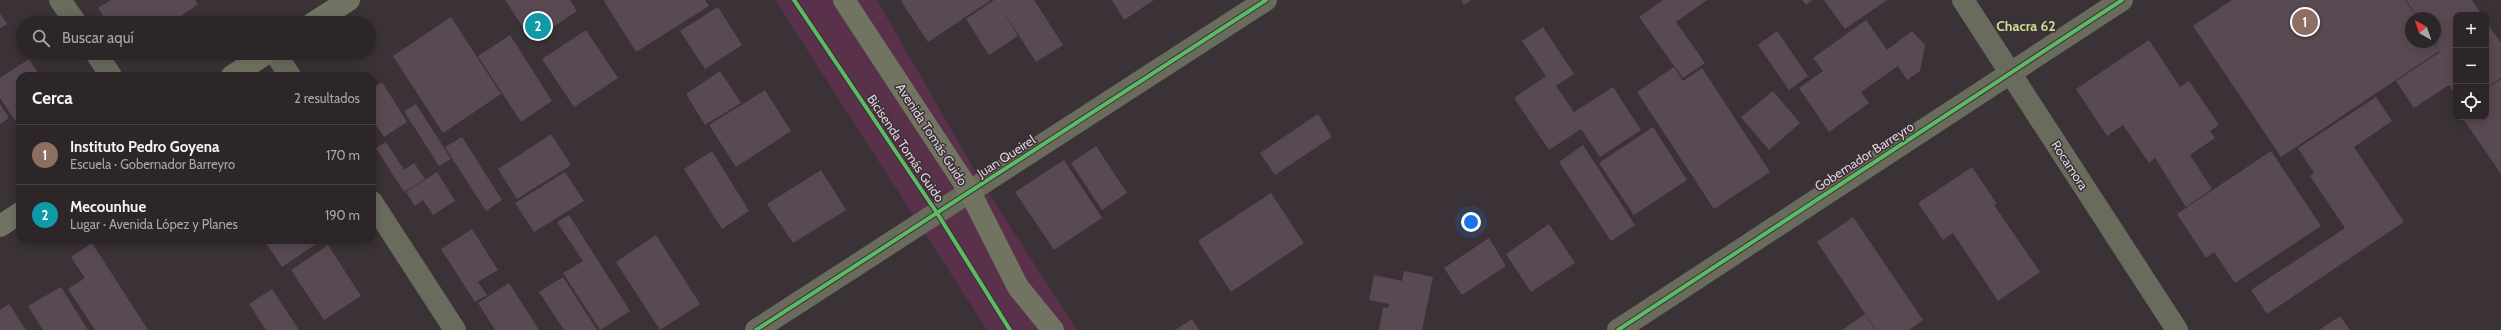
<!DOCTYPE html>
<html lang="es">
<head>
<meta charset="utf-8">
<style>
  :root { --surface:#2c2628; --page:#383234; --text:#f1f3f6; --muted:#a6a5a8; --line:#484345; --accent:#d93025 }
  body { margin:0; font-family:Cabin,sans-serif; background:var(--page); color:var(--text) }
  .controls { position:absolute; right:12px; top:12px; display:grid; overflow:hidden; border-radius:8px; box-shadow:0 2px 10px #0003 }
  .controls button { width:36px; height:36px; display:grid; place-items:center; padding:0; border:0; border-bottom:1px solid var(--line); background:var(--surface); color:var(--text); font:20px sans-serif }
  .compass { position:absolute; left:2405px; top:12px; width:36px; height:36px; border-radius:50%; background:var(--surface); box-shadow:0 2px 10px #0003; rotate:320deg }
  .you { position:absolute; left:1471px; top:222px; width:14px; height:14px; margin:-10px; border:3px solid #fff; border-radius:50%; background:#1a73e8; box-shadow:0 0 0 6px #1a73e833 }
  .badge { display:grid; place-items:center; width:26px; height:26px; border-radius:50%; background:var(--accent); color:#fff; font-size:13px; font-weight:700 }
  .pin { position:absolute; translate:-50% -50%; border:2px solid #fff; box-shadow:0 1px 4px #0006 }
  .list { margin:0; padding:0; list-style:none }
  h2 { display:flex; justify-content:space-between; align-items:center; height:52px; margin:0; padding:0 16px; font-size:17px }
  h2 small { font-size:13px; font-weight:400; color:var(--muted) }
  .list li { display:grid; grid-template-columns:26px 1fr auto; gap:12px; align-items:center; box-sizing:border-box; height:60px; padding:0 16px; border-top:1px solid var(--line) }
  .list b { display:block; font-size:15px; white-space:nowrap }
  .list p { margin:0; font-size:13px; white-space:nowrap; color:var(--muted) }
  .list em { font-size:13px; font-style:normal; color:var(--muted) }
  .icon { flex:none; width:22px; height:22px; fill:none; stroke:currentColor; stroke-width:2; stroke-linecap:round; stroke-linejoin:round }
  .map { position:relative; flex:none; width:2501px; height:330px; overflow:hidden }
  .search { position:absolute; background:var(--surface); box-shadow:0 2px 10px #0003; left:16px; top:16px; width:360px; height:44px; display:flex; align-items:center; gap:10px; box-sizing:border-box; padding:0 14px; border-radius:22px; color:var(--muted); font-size:15px }
  .panel { position:absolute; background:var(--surface); box-shadow:0 2px 10px #0003; left:16px; top:72px; width:360px; height:172px; border-radius:12px }
  .map>svg:first-child { display:block }
  .green { fill:#59314a }
  .building { fill:#594953 }
  .lines { fill:none; stroke-linecap:round; stroke-linejoin:round }
  .minor { stroke:#696b5c; stroke-width:22 }
  .major { stroke:#727462; stroke-width:22 }
  .cycleway-casing { stroke:#3d2f37; stroke-width:6 }
  .cycleway { stroke:#5cba63; stroke-width:4 }
  .labels { text-anchor:middle; dominant-baseline:central; stroke-width:3; stroke-linejoin:round; paint-order:stroke }
  .street-label { font-size:13px; fill:#dcd3d8; stroke:#3d2f37 }
  .neighbourhood-label { font-size:14px; font-weight:bold; fill:#c8da8e; stroke:#3d2f37 }
</style>
</head>
<body>
<div class="map">
<svg width="2501" height="330" viewBox="0 0 2501 330">
  <rect width="100%" height="100%" fill="#3a3236"/>
  <path class="green" d="M775,0H877L982,183L1077,330H987Z"/>
  <g class="building">
    <path d="M111,0H195L198,4L171,23H108L98,8Z"/>
    <path d="M505,0H570L577,11L532,41Z"/>
    <path d="M606,0H705L709,6L636,52L604,1Z"/>
    <path d="M991,0L928,42L901,1L902,0Z"/>
    <path d="M994,0H1034L1063,45L1036,62L1000,6L1018,36L989,55L966,19Z"/>
    <path d="M1112,0H1154L1124,20Z"/>
    <path d="M1461,0H1471L1464,5Z"/>
    <path d="M1663,0H1707L1676,22L1705,63L1683,78L1639,17Z"/>
    <path d="M1802,0H1813L1806,5Z"/>
    <path d="M1824,0H1887L1845,29Z"/>
    <path d="M2232,0H2405L2417,18H2411V42H2433L2439,51L2281,157L2193,26Z"/>
    <path d="M2406,0H2472L2482,15H2456V96L2449,85L2414,108L2396,81L2440,52L2434,42L2435,18H2418Z"/>
    <path d="M718,7L742,45L705,69L680,31Z"/>
    <path d="M0,13L7,24L0,28Z"/>
    <path d="M451,17L501,94L443,133L393,56Z"/>
    <path d="M1866,20L1887,50L1912,31L1925,45L1920,71L1907,80L1898,66L1861,92L1869,103L1829,132L1799,88L1823,71L1813,58Z"/>
    <path d="M2486,21L2501,43V78L2486,88Z"/>
    <path d="M1543,27L1574,74L1556,86L1574,112L1613,87L1641,130L1600,157L1581,129L1549,150L1514,98L1546,76L1522,41Z"/>
    <path d="M586,30L618,78L574,107L542,59Z"/>
    <path d="M1777,31L1808,76L1789,90L1758,45Z"/>
    <path d="M510,35L552,101L521,122L478,56Z"/>
    <path d="M2149,40L2180,87L2189,81L2219,125L2210,131L2215,138L2190,155L2212,189L2186,207L2155,158L2149,163L2123,125L2107,136L2076,89Z"/>
    <path d="M29,59L40,76H20V128L0,98V78Z"/>
    <path d="M1674,67L1683,81L1702,68L1770,172L1714,209L1637,92Z"/>
    <path d="M720,71L741,103L705,125L686,94Z"/>
    <path d="M2501,79V174L2462,117H2486V89Z"/>
    <path d="M382,82L407,122L384,137L372,119V89Z"/>
    <path d="M765,90L791,131L736,167L709,125Z"/>
    <path d="M1773,91L1800,123L1769,150L1741,117Z"/>
    <path d="M2376,97L2392,121L2354,147L2404,222L2267,314L2251,290L2345,228L2310,176L2314,173L2298,148Z"/>
    <path d="M0,104L9,118L0,124Z"/>
    <path d="M416,104L451,159L439,166L404,111Z"/>
    <path d="M1318,114L1332,137L1275,175L1260,153Z"/>
    <path d="M1653,127L1687,180L1634,215L1599,163Z"/>
    <path d="M551,134L571,165L517,199L498,169Z"/>
    <path d="M462,137L502,200L486,211L445,147Z"/>
    <path d="M386,142L404,170L414,163L425,179L404,192L376,148Z"/>
    <path d="M1583,145L1635,225L1611,241L1559,162Z"/>
    <path d="M1096,146L1127,193L1102,210L1071,163Z"/>
    <path d="M712,151L749,211L722,229L684,169Z"/>
    <path d="M2271,151L2321,226L2235,283L2214,252L2206,258L2177,214Z"/>
    <path d="M1064,160L1102,218L1054,250L1015,192Z"/>
    <path d="M1972,167L1997,204L1994,205L2040,272L1998,301L1953,233L1943,240L1918,203Z"/>
    <path d="M821,170L846,210L793,243L767,204Z"/>
    <path d="M437,172L455,201L433,215L423,200L415,206L406,192Z"/>
    <path d="M565,172L584,201L534,232L515,203Z"/>
    <path d="M1271,193L1304,243L1231,292L1198,241Z"/>
    <path d="M569,215L630,311L600,330L563,273L583,261L557,222Z"/>
    <path d="M1853,217L1923,320L1909,330H1876L1817,242Z"/>
    <path d="M1549,224L1575,263L1531,292L1506,254Z"/>
    <path d="M472,229L498,270L478,282L487,295L475,302L441,249Z"/>
    <path d="M656,235L700,304L660,330L616,262Z"/>
    <path d="M1489,238L1506,266L1462,295L1444,268Z"/>
    <path d="M264,240H314L316,244L282,267Z"/>
    <path d="M92,243L148,330H95L68,289L85,278L71,257Z"/>
    <path d="M328,245L361,296L324,320L291,270Z"/>
    <path d="M1404,271L1433,277L1422,330H1379L1383,307L1388,308L1389,304L1369,300L1374,275L1402,281Z"/>
    <path d="M563,277L597,330H564L539,292Z"/>
    <path d="M509,283L539,330H495L478,303Z"/>
    <path d="M61,287L88,330H43L28,306Z"/>
    <path d="M272,289L299,330H266L249,304Z"/>
    <path d="M9,304L26,330H0V310Z"/>
    <path d="M1865,314L1875,330H1842Z"/>
    <path d="M2340,316L2350,330H2319Z"/>
    <path d="M1192,319L1199,330H1175Z"/>
  </g>
  <g class="lines">
    <g class="minor">
      <path d="M60,0L76,23"/>
      <path d="M1963,0L2177,330"/>
      <path d="M96,53L111,76"/>
      <path d="M275,53L290,76"/>
      <path d="M372,202L455,330"/>
      <path d="M756,330L1266,0"/>
      <path d="M1618,330L2122,0"/>
    </g>
    <g class="major">
      <path d="M844,0L970,192L1018,287L1053,330"/>
      <path d="M313,23L349,0"/>
      <path d="M232,76L267,53"/>
      <path d="M0,226L20,213"/>
    </g>
    <defs>
      <g id="cycleway">
        <path d="M794,0L937,213L1010,330"/>
        <path d="M756,330L1266,0"/>
        <path d="M1618,330L2122,0"/>
      </g>
    </defs>
    <use href="#cycleway" class="cycleway-casing"/>
    <use href="#cycleway" class="cycleway"/>
  </g>
  <g class="labels">
    <g class="street-label">
      <text transform="translate(932 134) rotate(57)">Avenida Tomás Guido</text>
      <text transform="translate(906 148) rotate(56)">Bicisenda Tomás Guido</text>
      <text transform="translate(1006 156) rotate(-33)">Juan Queirel</text>
      <text transform="translate(1864 156) rotate(-33)">Gobernador Barreyro</text>
      <text transform="translate(2070 165) rotate(57)">Rocamora</text>
    </g>
    <g class="neighbourhood-label">
      <text x="2026" y="26">Chacra 62</text>
    </g>
  </g>
</svg>
<div class="controls">
<button>+</button>
<button>−</button>
<button><svg class="icon" aria-label="locate" viewBox="0 0 24 24"><circle cx="12" cy="12" r="6"/><path d="M12 2v4M12 18v4M2 12h4M18 12h4"/></svg></button>
</div>
<svg class="compass" viewBox="-18 -18 36 36"><path d="M0-13l5 13h-10z" fill="#e53935"/><path d="M0 13l5-13h-10z" fill="#a6a5a8"/></svg>
<div class="you"></div>
<div class="pin badge" style="left:2305px;top:22px;background:#8d6e63">1</div>
<div class="pin badge" style="left:538px;top:26px;background:#0f9aa8">2</div>
<div class="search"><svg class="icon" aria-label="search" viewBox="0 0 24 24"><circle cx="10" cy="10" r="6"/><path d="M15 15l6 6"/></svg>Buscar aquí</div>
<section class="panel">
<h2>Cerca<small>2 resultados</small></h2>
<ul class="list">
<li><span class="badge" style="background:#8d6e63">1</span><div><b>Instituto Pedro Goyena</b><p>Escuela · Gobernador Barreyro</p></div><em>170 m</em></li>
<li><span class="badge" style="background:#0f9aa8">2</span><div><b>Mecounhue</b><p>Lugar · Avenida López y Planes</p></div><em>190 m</em></li>
</ul>
</section>
</div>
</body>
</html>
